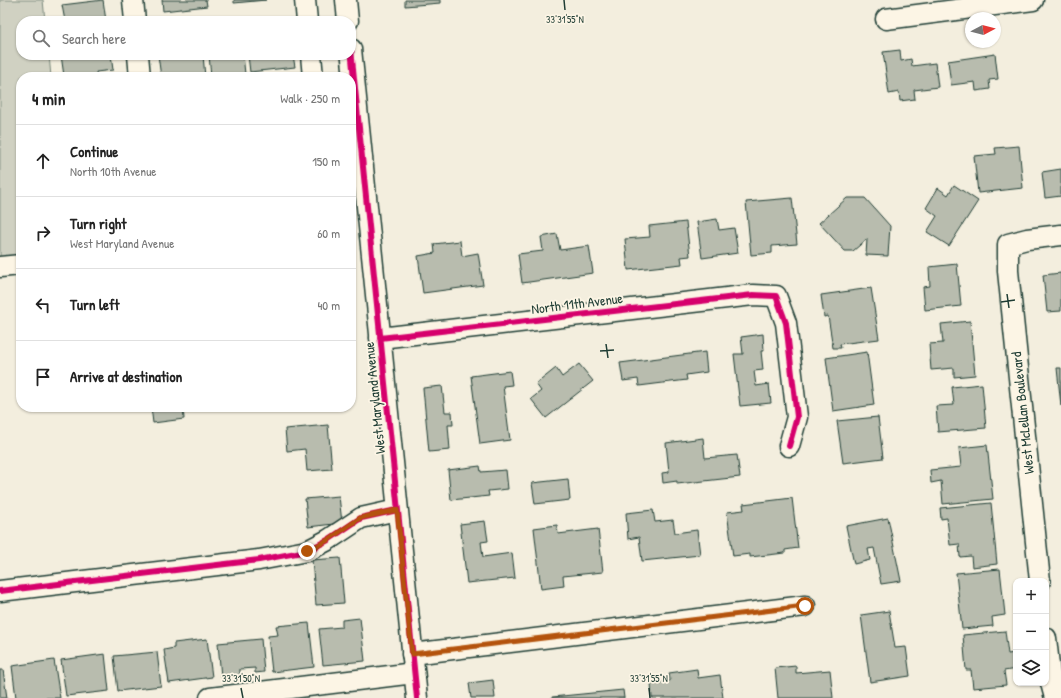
<!DOCTYPE html>
<html lang="en">
<head>
<meta charset="utf-8">
<style>
  :root { --surface:#fff; --page:#f6f6f6; --text:#222; --muted:#767676; --line:#e0e0e0 }
  body { margin:0; font-family:"Patrick Hand",sans-serif; background:var(--page); color:var(--text) }
  .controls { position:absolute; right:12px; bottom:12px; display:grid; overflow:hidden; border-radius:8px; box-shadow:0 1px 3px #0004 }
  .controls button { width:36px; height:36px; display:grid; place-items:center; padding:0; border:0; border-bottom:1px solid var(--line); background:var(--surface); color:var(--text); font:20px sans-serif }
  .compass { position:absolute; left:965px; top:12px; width:36px; height:36px; border-radius:50%; background:var(--surface); box-shadow:0 1px 3px #0004; rotate:83deg }
  .stop { position:absolute; width:12px; height:12px; margin:-9px; border:3px solid #b45309; border-radius:50%; background:#fff }
  .stop.end { background:#b45309; border-color:#fff; box-shadow:0 1px 4px #0008 }
  .list { margin:0; padding:0; list-style:none }
  h2 { display:flex; justify-content:space-between; align-items:center; height:52px; margin:0; padding:0 16px; font-size:17px }
  h2 small { font-size:13px; font-weight:400; color:var(--muted) }
  .list li { display:grid; grid-template-columns:26px 1fr auto; gap:12px; align-items:center; box-sizing:border-box; height:72px; padding:0 16px; border-top:1px solid var(--line) }
  .list b { display:block; font-size:15px; white-space:nowrap }
  .list p { margin:0; font-size:13px; white-space:nowrap; color:var(--muted) }
  .list em { font-size:13px; font-style:normal; color:var(--muted) }
  .icon { flex:none; width:22px; height:22px; fill:none; stroke:currentColor; stroke-width:2; stroke-linecap:round; stroke-linejoin:round }
  .map { position:relative; flex:none; width:1061px; height:698px; overflow:hidden }
  .search { position:absolute; background:var(--surface); box-shadow:0 1px 3px #0004; left:16px; top:16px; width:340px; height:44px; display:flex; align-items:center; gap:10px; box-sizing:border-box; padding:0 14px; border-radius:16px; color:var(--muted); font-size:15px }
  .panel { position:absolute; background:var(--surface); box-shadow:0 1px 3px #0004; left:16px; top:72px; width:340px; height:340px; border-radius:16px }
  .map>svg:first-child { display:block }
  .green { fill:#d0d1c2; stroke:#78877b }
  .building { fill:#b8bcae; stroke:#1f3d34 }
  .lines { fill:none; stroke-linecap:round; stroke-linejoin:round }
  .minor-casing { stroke:#1f3d34; stroke-width:23 }
  .minor { stroke:#fcf5e5; stroke-width:20 }
  .cycleway-casing { stroke:#fcf5e5; stroke-width:8 }
  .cycleway { stroke:#d6006c; stroke-width:6 }
  .route { stroke:#b45309; stroke-width:5 }
  .ticks { fill:none; stroke:#1f3d34; stroke-width:1.5 }
  .labels { text-anchor:middle; dominant-baseline:central; stroke-width:3.5; stroke-linejoin:round; paint-order:stroke }
  .street-label { font-size:14px; fill:#1f3d34; stroke:#fcf5e5 }
  .ticks-label { font-size:10px; text-anchor:middle; fill:#1f3d34; stroke:#fcf5e5; stroke-width:3.5; stroke-linejoin:round; paint-order:stroke }
</style>
</head>
<body>
<div class="map">
<svg width="1061" height="698" viewBox="0 0 1061 698">
  <rect width="100%" height="100%" fill="#f3eede"/>
  <filter id="ink" filterUnits="userSpaceOnUse"><feTurbulence type="fractalNoise" baseFrequency=".025" numOctaves="2"/><feDisplacementMap in="SourceGraphic" scale="8" xChannelSelector="R" yChannelSelector="G"/><feConvolveMatrix kernelMatrix="1 2 1 2 8 2 1 2 1" color-interpolation-filters="sRGB"/></filter>
  <g filter="url(#ink)">
    <path class="green" d="M0,0H43L45,21H21V55H49L51,77H21V257L0,259Z"/>
    <g class="building">
      <path d="M103,0L106,21H65L62,5Z"/>
      <path d="M162,0H206L207,6L163,11Z"/>
      <path d="M234,0H266L234,3Z"/>
      <path d="M405,0H440V3L405,6Z"/>
      <path d="M220,18V21H205V20Z"/>
      <path d="M267,19V21H245Z"/>
      <path d="M900,50L901,61L911,59L912,66L935,63L938,87L914,90L915,99L900,101L899,92L889,94L883,52Z"/>
      <path d="M995,54L998,79L989,80L990,89L976,91L975,82L951,85L948,61Z"/>
      <path d="M61,55H111L113,70L96,72L97,77L64,76Z"/>
      <path d="M158,55H203L205,77H161Z"/>
      <path d="M209,55H243L245,74L211,77Z"/>
      <path d="M248,55H293L295,67L250,72Z"/>
      <path d="M1019,146L1023,188L978,193L974,156L996,154L995,148Z"/>
      <path d="M1061,169V196L1045,198L1042,172Z"/>
      <path d="M954,185L978,201L949,246L927,232L937,216L926,208L938,188L948,195Z"/>
      <path d="M792,198L797,244L772,246V253L751,255L746,202Z"/>
      <path d="M847,198H865L890,226L888,256L866,255L867,239L853,251H845L819,223Z"/>
      <path d="M717,219L719,230L734,228L738,253L702,258L697,222Z"/>
      <path d="M686,222L690,256L681,257L682,264L628,270L625,239L650,237L649,226Z"/>
      <path d="M557,234L560,250L589,246L593,273L522,283L518,254L543,251L541,237Z"/>
      <path d="M460,241L462,256L478,253L483,285L423,293L418,256L435,253L434,244Z"/>
      <path d="M957,264L961,306L925,310L923,287L930,286L929,267Z"/>
      <path d="M1061,273V311L1047,312L1043,275Z"/>
      <path d="M871,288L879,339L840,344L841,348H833L828,316L824,317L821,295Z"/>
      <path d="M970,321L975,375L954,377V368L931,370L929,344L943,343L941,324Z"/>
      <path d="M763,334L764,351H761L763,370L754,371L756,386L769,384L771,403L740,406L734,354H743L741,337Z"/>
      <path d="M705,352L707,372L686,375L687,380L639,386L638,379L623,381L620,363Z"/>
      <path d="M867,352L874,405L833,411L826,358Z"/>
      <path d="M579,364L593,381L546,418L531,399L541,391L536,384L556,368L562,377Z"/>
      <path d="M1057,368H1061V406Z"/>
      <path d="M510,371L512,385L503,386L510,440L480,444L471,376Z"/>
      <path d="M982,384L986,428L938,432L936,406L954,405L952,387Z"/>
      <path d="M442,386L445,412H452L453,425H448L450,450L429,452L423,388Z"/>
      <path d="M151,407H183L184,419L153,423Z"/>
      <path d="M878,417L883,458L843,463L837,421Z"/>
      <path d="M328,425L332,469L307,471L305,449L287,451L285,429Z"/>
      <path d="M703,438L705,458L737,455L740,477L677,484V481L663,483L662,473L669,472L666,443Z"/>
      <path d="M987,445L993,499L943,504L941,481L931,483L930,470L961,467L959,448Z"/>
      <path d="M480,466L481,472L506,470L508,489L488,491L489,496L451,500L448,470Z"/>
      <path d="M568,479L570,500L535,504L532,483Z"/>
      <path d="M339,496L342,523L308,527L305,499Z"/>
      <path d="M792,498L798,548L785,550V553L750,557V554L733,556L727,512L744,510L743,504Z"/>
      <path d="M991,503L997,564L972,567L971,556L960,557L959,544L950,545L947,518L941,519L940,508Z"/>
      <path d="M653,510L655,522L673,520L675,533L697,530L700,555L642,561L639,537L628,539L626,513Z"/>
      <path d="M888,518L901,581L881,584L874,548L868,549L870,560L854,564L846,526Z"/>
      <path d="M485,521L488,541L481,542L483,557L512,553L515,578L467,583L460,524Z"/>
      <path d="M557,525L558,534L598,529L603,572L563,576L564,586L541,589L534,528Z"/>
      <path d="M340,558L344,603L316,605L312,560Z"/>
      <path d="M1000,569L1005,615L992,617L993,626L962,629L956,573Z"/>
      <path d="M889,611L895,648L906,647L910,676L870,682L861,615Z"/>
      <path d="M360,618L365,661L323,665L319,629L342,627V620Z"/>
      <path d="M309,623L314,667L272,672L268,636L278,635L276,626Z"/>
      <path d="M1005,631L1008,654L1015,653L1016,669L1004,671L1006,685L973,688L971,670H966L963,635Z"/>
      <path d="M207,639L212,677L169,683L164,650L174,648V643Z"/>
      <path d="M261,639L264,672L255,673V668L240,669V676L221,677L218,643Z"/>
      <path d="M157,652L161,686L118,691L114,656Z"/>
      <path d="M105,654L109,691L66,696L61,660Z"/>
      <path d="M54,660L60,698H16L12,666Z"/>
      <path d="M796,666V673L830,670L833,698H778L775,668Z"/>
      <path d="M697,669L698,678L720,675L723,698H652L651,683L670,681L669,673Z"/>
      <path d="M0,670H3L7,698H0Z"/>
      <path d="M493,680L495,698H471L469,683Z"/>
      <path d="M623,690L624,698H552V697Z"/>
    </g>
    <g class="lines">
      <defs>
        <g id="minor">
          <path d="M133,0L135,21"/>
          <path d="M305,0L307,21"/>
          <path d="M346,0L348,21"/>
          <path d="M886,19L1033,0"/>
          <path d="M351,49L417,698"/>
          <path d="M138,55L140,77"/>
          <path d="M311,55L313,77"/>
          <path d="M0,267L21,265"/>
          <path d="M380,338L753,295L776,296L786,323L797,417L789,446"/>
          <path d="M1040,581L1008,271V244L1027,239L1061,235"/>
          <path d="M0,591L259,560L307,551L328,540L361,518L397,510"/>
          <path d="M1046,638L1051,683L1055,698"/>
          <path d="M412,654L805,606"/>
          <path d="M210,698L414,673"/>
        </g>
      </defs>
      <use href="#minor" class="minor-casing"/>
      <use href="#minor" class="minor"/>
      <defs>
        <g id="cycleway">
          <path d="M351,49L417,698"/>
          <path d="M380,338L753,295L776,296L786,323L797,417L789,446"/>
          <path d="M0,591L259,560L307,551L328,540L361,518L397,510"/>
        </g>
      </defs>
      <use href="#cycleway" class="cycleway-casing"/>
      <use href="#cycleway" class="cycleway"/>
    </g>
  </g>
  <g class="lines" filter="url(#ink)">
    <path class="route" d="M307,551L328,540L360,518L397,510L412,654L805,606"/>
  </g>
  <path class="ticks" d="M564,0L565,10M1007,294L1009,308M1001,302L1015,300M606,344L608,358M600,351L614,350M241,688L243,698M649,688L650,698"/>
  <g class="labels">
    <g class="street-label">
      <text transform="translate(577 303) rotate(-7)">North 11th Avenue</text>
      <text transform="translate(374 398) rotate(-96)">West Maryland Avenue</text>
      <text transform="translate(1022 413) rotate(-96)">West McLellan Boulevard</text>
    </g>
  </g>
  <g class="ticks-label">
    <text x="565" y="23">33°31'55"N</text>
    <text x="241" y="682">33°31'50"N</text>
    <text x="649" y="682">33°31'55"N</text>
  </g>
</svg>
<div class="controls">
<button>+</button>
<button>−</button>
<button><svg class="icon" aria-label="layers" viewBox="0 0 24 24"><path d="M12 4l9 5-9 5-9-5zM3 14l9 5 9-5"/></svg></button>
</div>
<svg class="compass" viewBox="-18 -18 36 36"><path d="M0-13l5 13h-10z" fill="#e53935"/><path d="M0 13l5-13h-10z" fill="#767676"/></svg>
<div class="stop" style="left:805px;top:606px"></div>
<div class="stop end" style="left:307px;top:551px"></div>
<div class="search"><svg class="icon" aria-label="search" viewBox="0 0 24 24"><circle cx="10" cy="10" r="6"/><path d="M15 15l6 6"/></svg>Search here</div>
<section class="panel">
<h2>4 min<small>Walk · 250 m</small></h2>
<ul class="list">
<li><svg class="icon" aria-label="ahead" viewBox="0 0 24 24"><path d="M12 20V5M6 11l6-6 6 6"/></svg><div><b>Continue</b><p>North 10th Avenue</p></div><em>150 m</em></li>
<li><svg class="icon" aria-label="right" viewBox="0 0 24 24"><path d="M7 20v-9h11M14 6l5 5-5 5"/></svg><div><b>Turn right</b><p>West Maryland Avenue</p></div><em>60 m</em></li>
<li><svg class="icon" aria-label="left" viewBox="0 0 24 24"><path d="M17 20v-9H6M10 6l-5 5 5 5"/></svg><div><b>Turn left</b></div><em>40 m</em></li>
<li><svg class="icon" aria-label="arrive" viewBox="0 0 24 24"><path d="M6 21V4h12l-3 4 3 4H6"/></svg><div><b>Arrive at destination</b></div></li>
</ul>
</section>
</div>
</body>
</html>
